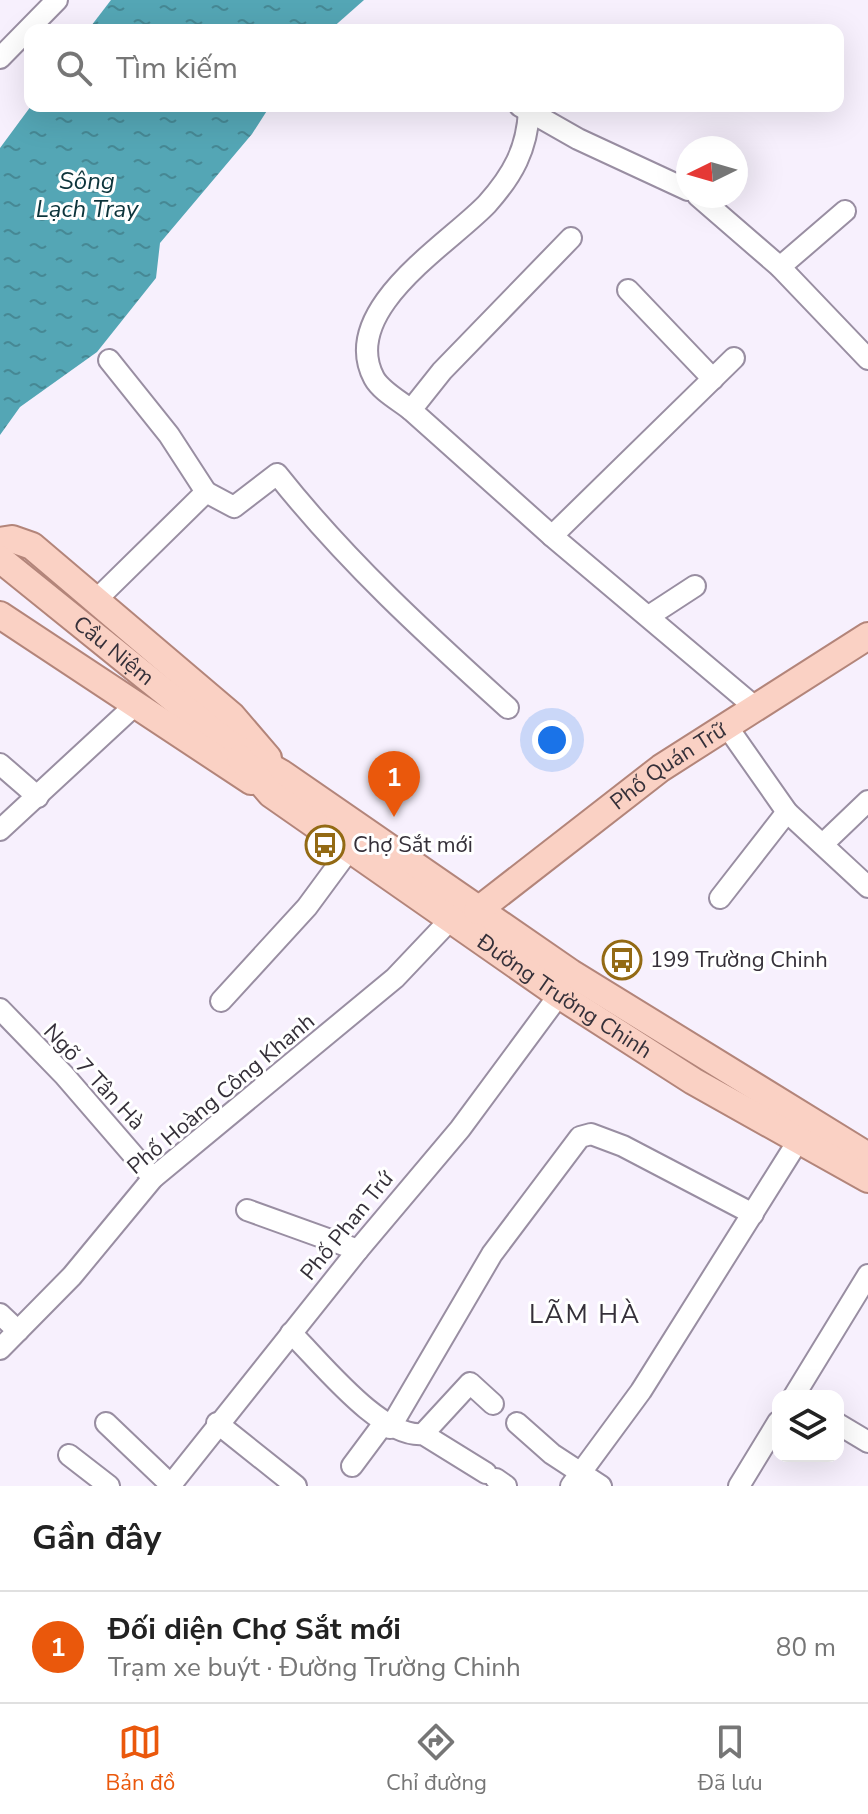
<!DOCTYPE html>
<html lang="vi">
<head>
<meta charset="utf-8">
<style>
  :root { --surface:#fff; --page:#f6f6f6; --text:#222; --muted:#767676; --line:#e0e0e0; --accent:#ea580c }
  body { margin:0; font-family:"Nunito Sans",sans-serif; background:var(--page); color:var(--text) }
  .controls { position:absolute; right:24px; bottom:24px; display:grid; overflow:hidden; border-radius:16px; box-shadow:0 8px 32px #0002 }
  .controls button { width:72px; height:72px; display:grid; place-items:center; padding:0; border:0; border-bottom:2px solid var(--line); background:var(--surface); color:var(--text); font:40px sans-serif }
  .compass { position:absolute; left:676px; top:136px; width:72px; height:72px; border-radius:50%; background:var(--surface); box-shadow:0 8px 32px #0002; rotate:265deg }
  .you { position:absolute; left:552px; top:740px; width:28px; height:28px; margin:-20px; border:6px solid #fff; border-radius:50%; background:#1a73e8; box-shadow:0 0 0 12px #1a73e833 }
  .badge { display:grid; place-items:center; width:52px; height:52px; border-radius:50%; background:var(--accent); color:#fff; font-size:26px; font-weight:700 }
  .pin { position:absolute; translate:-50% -66px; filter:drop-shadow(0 2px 4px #0008) }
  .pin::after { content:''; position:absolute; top:42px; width:28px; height:24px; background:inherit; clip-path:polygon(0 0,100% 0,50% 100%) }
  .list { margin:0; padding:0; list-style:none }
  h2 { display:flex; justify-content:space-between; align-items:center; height:104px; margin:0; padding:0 32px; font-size:34px }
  h2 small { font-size:26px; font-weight:400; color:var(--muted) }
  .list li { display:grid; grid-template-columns:52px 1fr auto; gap:24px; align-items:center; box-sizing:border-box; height:112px; padding:0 32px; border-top:2px solid var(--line) }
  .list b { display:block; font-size:30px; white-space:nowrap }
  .list p { margin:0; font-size:26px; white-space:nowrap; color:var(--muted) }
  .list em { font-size:26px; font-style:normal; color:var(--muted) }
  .icon { flex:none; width:44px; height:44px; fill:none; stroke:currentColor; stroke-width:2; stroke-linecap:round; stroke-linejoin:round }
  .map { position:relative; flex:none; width:868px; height:1486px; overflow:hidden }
  .search { position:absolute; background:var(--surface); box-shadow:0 8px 32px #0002; left:24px; right:24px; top:24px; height:88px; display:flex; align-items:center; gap:20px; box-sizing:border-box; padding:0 28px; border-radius:16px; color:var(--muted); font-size:30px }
  .sheet { height:216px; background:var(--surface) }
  nav { display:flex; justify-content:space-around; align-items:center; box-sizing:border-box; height:112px; border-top:2px solid var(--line); background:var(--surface); font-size:22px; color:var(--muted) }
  nav a { display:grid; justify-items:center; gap:4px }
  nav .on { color:var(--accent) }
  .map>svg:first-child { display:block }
  .water { fill:url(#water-ripples) }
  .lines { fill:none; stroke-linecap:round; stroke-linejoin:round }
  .minor-casing { stroke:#998ea2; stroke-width:24 }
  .major-casing { stroke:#b3857a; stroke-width:30 }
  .minor { stroke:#fff; stroke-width:20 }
  .major { stroke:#fad1c4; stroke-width:26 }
  .labels { text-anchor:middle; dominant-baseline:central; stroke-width:6; stroke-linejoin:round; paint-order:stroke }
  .street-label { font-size:22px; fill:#353039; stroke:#fff }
  .poi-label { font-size:22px; fill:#353039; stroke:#fff; text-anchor:start }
  .water-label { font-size:24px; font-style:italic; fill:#0c343b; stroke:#fff }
  .quarter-label { font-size:26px; letter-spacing:2px; fill:#353039; stroke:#fff }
</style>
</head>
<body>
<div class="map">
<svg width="868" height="1486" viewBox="0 0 868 1486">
  <defs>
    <pattern id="water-ripples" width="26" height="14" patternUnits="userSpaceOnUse" patternTransform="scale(2)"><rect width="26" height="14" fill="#54a6b5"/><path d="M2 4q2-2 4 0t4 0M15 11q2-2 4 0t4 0" fill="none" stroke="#468894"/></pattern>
  </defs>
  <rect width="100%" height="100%" fill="#f7f0fd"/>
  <g class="water">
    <path d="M111,0H364L330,30H88Z"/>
    <path d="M31,106H270L252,134L160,243L156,278L97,352L20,407L0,435V148Z"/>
  </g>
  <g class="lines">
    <defs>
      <g id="minor">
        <path d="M0,58L57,0"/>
        <path d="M520,106L578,139L688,190"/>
        <path d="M698,196L780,267L868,359"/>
        <path d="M571,238L442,371L411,410L552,536L756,708"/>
        <path d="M780,267L845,211"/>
        <path d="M628,290L713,379"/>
        <path d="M109,360L169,435L206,492"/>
        <path d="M411,410C400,401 381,391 374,378C338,310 449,244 487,204C513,175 527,149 529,111"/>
        <path d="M552,536L734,358"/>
        <path d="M94,602L206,492L234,507L277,474C346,561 426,634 508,708"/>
        <path d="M649,616L695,586"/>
        <path d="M726,725L787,812L868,887"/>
        <path d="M0,764L38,797"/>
        <path d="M0,830L133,707"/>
        <path d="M824,843L868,801"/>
        <path d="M720,898L787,812"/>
        <path d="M221,1001L307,907L349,850"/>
        <path d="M0,1009L64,1075L153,1178"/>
        <path d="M247,1210L358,1250"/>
        <path d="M0,1314L18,1331"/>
        <path d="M291,1333C321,1362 380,1438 423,1434L486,1473"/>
        <path d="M0,1349L72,1276L153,1178L395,978L450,920"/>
        <path d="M794,1396L868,1275"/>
        <path d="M106,1423L171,1485"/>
        <path d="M217,1423L296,1486"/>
        <path d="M517,1423L552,1454L601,1486"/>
        <path d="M838,1424L868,1442"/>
        <path d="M390,1428L492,1254L580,1137L591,1134L623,1146L753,1214"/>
        <path d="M423,1434L470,1383L493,1404"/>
        <path d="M69,1455L109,1486"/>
        <path d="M352,1466L384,1423"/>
        <path d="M496,1479L506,1486"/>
        <path d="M170,1486L358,1250L460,1129L559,995"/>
        <path d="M571,1486L641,1391L798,1141"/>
        <path d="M739,1486L778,1422"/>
      </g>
      <g id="major">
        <path d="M0,541L12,539L32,546L232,716L268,758"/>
        <path id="s1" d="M0,559L228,743L281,773L571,973L868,1156"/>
        <path d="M0,615L251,781"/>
        <path id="s2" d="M240,758L271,794L559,995L693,1081L868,1179"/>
        <path id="s3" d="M477,911L661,768L868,636"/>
      </g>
    </defs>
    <use href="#minor" class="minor-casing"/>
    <use href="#major" class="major-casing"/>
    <use href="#minor" class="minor"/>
    <use href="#major" class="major"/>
  </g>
  <defs>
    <symbol id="bus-ring" viewBox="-11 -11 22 22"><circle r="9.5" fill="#fff" stroke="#936a14" stroke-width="1.5"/><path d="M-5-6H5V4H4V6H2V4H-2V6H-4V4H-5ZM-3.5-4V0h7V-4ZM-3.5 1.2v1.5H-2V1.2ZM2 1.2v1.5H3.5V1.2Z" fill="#936a14"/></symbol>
  </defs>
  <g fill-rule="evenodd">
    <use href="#bus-ring" x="303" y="823" width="44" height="44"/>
    <use href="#bus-ring" x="600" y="938" width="44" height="44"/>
  </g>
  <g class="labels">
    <g class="street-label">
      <text stroke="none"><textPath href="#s1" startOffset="146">Cầu Niệm</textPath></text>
      <text stroke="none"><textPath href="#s3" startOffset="240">Phố Quán Trữ</textPath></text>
      <text stroke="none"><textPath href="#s2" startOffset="404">Đường Trường Chinh</textPath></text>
      <text transform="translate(94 1077) rotate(47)">Ngõ 7 Tân Hà</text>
      <text transform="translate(221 1094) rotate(-40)">Phố Hoàng Công Khanh</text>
      <text transform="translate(347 1226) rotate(-51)">Phố Phan Trứ</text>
    </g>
    <g class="poi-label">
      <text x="353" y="845">Chợ Sắt mới</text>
      <text x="650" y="960">199 Trường Chinh</text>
    </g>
    <g class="water-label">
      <text x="87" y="181">Sông<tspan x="87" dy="28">Lạch Tray</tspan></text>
    </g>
    <g class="quarter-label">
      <text x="585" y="1314">LÃM HÀ</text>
    </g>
  </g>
</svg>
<div class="controls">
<button><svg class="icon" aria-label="layers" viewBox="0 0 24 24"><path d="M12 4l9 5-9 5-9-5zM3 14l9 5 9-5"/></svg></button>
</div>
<svg class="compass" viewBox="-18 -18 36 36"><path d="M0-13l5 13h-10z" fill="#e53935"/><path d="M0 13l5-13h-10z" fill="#767676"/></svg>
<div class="you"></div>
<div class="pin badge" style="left:394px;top:817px">1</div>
<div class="search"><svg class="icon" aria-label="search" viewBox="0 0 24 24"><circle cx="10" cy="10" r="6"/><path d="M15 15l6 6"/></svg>Tìm kiếm</div>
</div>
<section class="sheet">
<h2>Gần đây<small></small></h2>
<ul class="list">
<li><span class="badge">1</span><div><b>Đối diện Chợ Sắt mới</b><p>Trạm xe buýt · Đường Trường Chinh</p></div><em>80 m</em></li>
</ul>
</section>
<nav>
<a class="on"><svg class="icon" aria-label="map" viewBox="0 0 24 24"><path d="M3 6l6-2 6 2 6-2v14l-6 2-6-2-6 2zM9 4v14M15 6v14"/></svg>Bản đồ</a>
<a><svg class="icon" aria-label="directions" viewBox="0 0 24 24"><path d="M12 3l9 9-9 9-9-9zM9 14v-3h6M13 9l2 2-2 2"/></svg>Chỉ đường</a>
<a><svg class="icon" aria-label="saved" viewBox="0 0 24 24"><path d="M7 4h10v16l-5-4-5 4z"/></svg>Đã lưu</a>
</nav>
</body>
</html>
